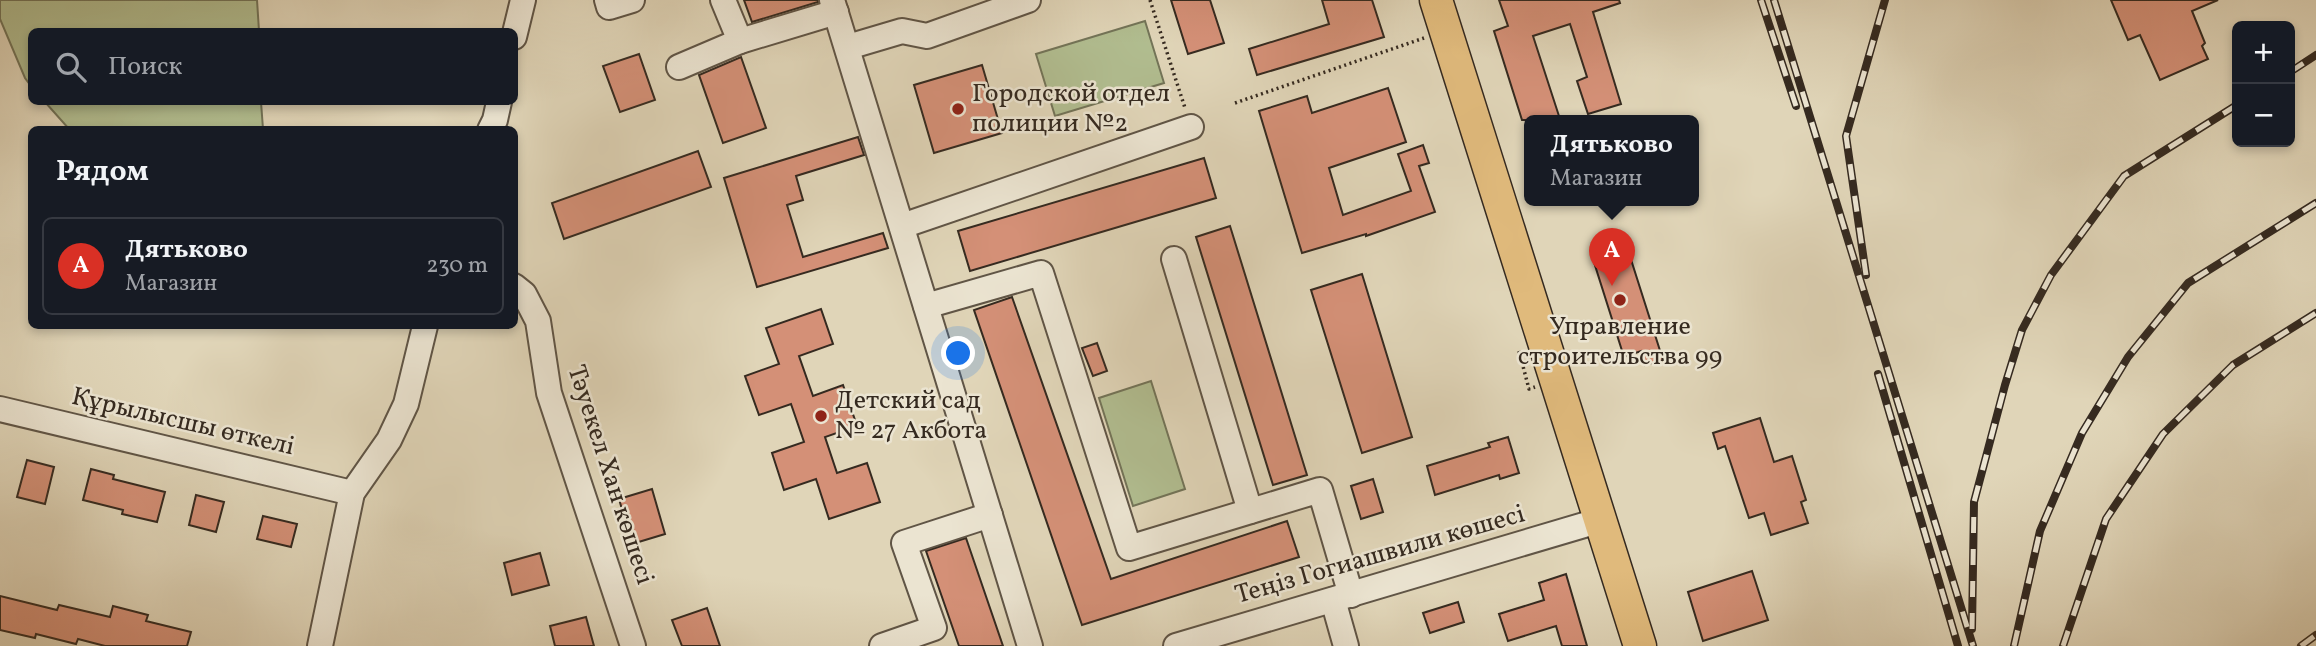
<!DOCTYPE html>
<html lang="ru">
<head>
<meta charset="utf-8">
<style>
  :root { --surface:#171b24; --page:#20242c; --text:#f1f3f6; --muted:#9ea1a6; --line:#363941; --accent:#d93025 }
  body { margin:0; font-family:Vollkorn,serif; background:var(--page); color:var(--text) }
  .controls { position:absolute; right:21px; top:21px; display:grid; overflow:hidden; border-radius:10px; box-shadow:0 4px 10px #0003 }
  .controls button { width:63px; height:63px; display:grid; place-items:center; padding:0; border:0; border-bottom:2px solid var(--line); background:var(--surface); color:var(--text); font:35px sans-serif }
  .you { position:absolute; left:959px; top:354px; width:24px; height:24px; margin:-18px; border:5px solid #fff; border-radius:50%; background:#1a73e8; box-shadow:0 0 0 10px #1a73e833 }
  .badge { display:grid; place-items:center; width:46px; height:46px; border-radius:50%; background:var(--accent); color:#fff; font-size:23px; font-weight:700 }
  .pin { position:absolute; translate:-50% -58px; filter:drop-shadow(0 2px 4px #0008) }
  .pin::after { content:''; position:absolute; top:37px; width:24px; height:21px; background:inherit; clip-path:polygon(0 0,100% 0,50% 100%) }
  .popup { position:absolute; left:1524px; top:115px; width:175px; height:91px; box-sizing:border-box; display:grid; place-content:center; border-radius:10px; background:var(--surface); filter:drop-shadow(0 2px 5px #0005); font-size:23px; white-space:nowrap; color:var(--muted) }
  .popup b { font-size:26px; color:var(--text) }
  .popup::after { content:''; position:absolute; left:50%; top:100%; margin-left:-14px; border:14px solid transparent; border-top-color:var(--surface) }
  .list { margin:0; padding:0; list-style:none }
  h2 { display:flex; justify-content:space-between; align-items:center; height:91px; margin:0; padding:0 28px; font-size:30px }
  h2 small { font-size:23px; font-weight:400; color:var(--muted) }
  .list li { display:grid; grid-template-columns:46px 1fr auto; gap:21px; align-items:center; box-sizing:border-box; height:98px; margin:0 14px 14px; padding:0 14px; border:2px solid var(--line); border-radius:10px }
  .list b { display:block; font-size:26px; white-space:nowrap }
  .list p { margin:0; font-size:23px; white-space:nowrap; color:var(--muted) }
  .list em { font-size:23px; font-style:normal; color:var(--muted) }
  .icon { flex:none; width:38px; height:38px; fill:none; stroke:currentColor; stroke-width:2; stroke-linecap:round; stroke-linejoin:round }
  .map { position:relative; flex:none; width:2316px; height:646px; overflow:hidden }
  .search { position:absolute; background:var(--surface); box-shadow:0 4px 10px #0003; left:28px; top:28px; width:490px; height:77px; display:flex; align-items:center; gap:18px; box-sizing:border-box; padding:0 24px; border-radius:10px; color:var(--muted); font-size:26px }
  .panel { position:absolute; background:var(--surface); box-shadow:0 4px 10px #0003; left:28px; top:126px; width:490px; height:203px; border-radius:10px }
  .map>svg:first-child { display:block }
  .green { fill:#b1bd90; stroke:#737458; stroke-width:2 }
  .building { fill:#d49077; stroke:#352a20; stroke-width:2 }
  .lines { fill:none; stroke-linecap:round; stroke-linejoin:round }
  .minor-casing { stroke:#605546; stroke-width:28 }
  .major-casing { stroke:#352a20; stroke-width:35 }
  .path { stroke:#352a20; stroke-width:3.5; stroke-dasharray:2 3.5; stroke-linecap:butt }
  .minor { stroke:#ebe4d1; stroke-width:24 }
  .major { stroke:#e0ba7c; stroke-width:32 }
  .rail-casing { stroke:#352a20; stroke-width:8 }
  .rail { stroke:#ebe4d1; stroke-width:5; stroke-dasharray:16; stroke-linecap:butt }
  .poi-dot { fill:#8f2418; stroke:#ebe4d1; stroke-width:2.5 }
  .labels { text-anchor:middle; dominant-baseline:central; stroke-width:5; stroke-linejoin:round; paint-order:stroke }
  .poi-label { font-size:26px; fill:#352a20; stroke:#ebe4d1; text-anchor:start }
  .street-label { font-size:26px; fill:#352a20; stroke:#ebe4d1 }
</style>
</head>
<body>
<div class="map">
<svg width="2316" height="646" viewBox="0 0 2316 646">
  <rect width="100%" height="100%" fill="#e0d5b8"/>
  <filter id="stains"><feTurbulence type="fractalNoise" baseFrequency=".00286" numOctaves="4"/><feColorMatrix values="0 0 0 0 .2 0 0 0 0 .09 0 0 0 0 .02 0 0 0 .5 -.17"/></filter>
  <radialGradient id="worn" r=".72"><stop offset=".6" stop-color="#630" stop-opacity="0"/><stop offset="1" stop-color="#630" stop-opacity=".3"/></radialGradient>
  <g class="green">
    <path d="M0,0H257L259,31L32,32L31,86L25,78L0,19Z"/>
    <path d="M1145,21L1164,83L1055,116L1036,54Z"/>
    <path d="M45,102H261L263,129H69Z"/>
    <path d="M1151,381L1185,489L1133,506L1099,398Z"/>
  </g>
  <g class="building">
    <path d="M744,0H818V2L752,22Z"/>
    <path d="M1171,0H1210L1224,43L1188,54Z"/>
    <path d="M1322,0H1372L1384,37L1257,75L1249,49L1329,24Z"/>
    <path d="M1499,0H1619L1620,3L1593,12L1621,104L1588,114L1577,81L1587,77L1570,24L1533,36L1559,116L1547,120H1522L1494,31L1508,26Z"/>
    <path d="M2111,0H2218L2192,11L2205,43L2202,46L2208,59L2160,80L2140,35L2128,40Z"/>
    <path d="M639,54L655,100L620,112L603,66Z"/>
    <path d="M741,57L766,128L723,143L699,75Z"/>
    <path d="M982,65L1002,133L934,153L914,85Z"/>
    <path d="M1388,88L1406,142L1329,168L1343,215L1411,191L1398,154L1423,145L1429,163L1419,166L1435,212L1366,236V234L1302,253L1259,111L1307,96L1312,113Z"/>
    <path d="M858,137L864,155L796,176L803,200L787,205L803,257L883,233L888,248L757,287L724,178Z"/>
    <path d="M698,151L711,187L564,239L552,203Z"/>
    <path d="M1204,158L1216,198L970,271L958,231Z"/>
    <path d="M1230,226L1307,475L1273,485L1196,237Z"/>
    <path d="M1627,247L1663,360L1645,365L1641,351L1624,357L1593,259Z"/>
    <path d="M1362,274L1412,437L1362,453L1311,290Z"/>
    <path d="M1012,297L1111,579L1287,521L1299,557L1082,625L974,310Z"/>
    <path d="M821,309L833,344L799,356L813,396L843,385L857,426L825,437L837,473L867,463L880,502L829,519L816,479L784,490L772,453L804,442L791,404L759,415L745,376L779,364L766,328Z"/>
    <path d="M1097,343L1107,371L1093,376L1082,348Z"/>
    <path d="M1760,418L1774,462L1792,456L1806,500L1801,502L1808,523L1771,535L1764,513L1749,518L1725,446L1718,449L1713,433Z"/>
    <path d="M1508,437L1519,473L1500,479L1499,475L1435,495L1427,466L1490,447L1488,443Z"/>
    <path d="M27,460L54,467L45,504L17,497Z"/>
    <path d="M91,469L114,475L113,479L165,492L157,522L122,514L123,510L83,500Z"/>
    <path d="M1373,479L1383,512L1361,519L1351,486Z"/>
    <path d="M652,489L665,534L632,544L619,499Z"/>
    <path d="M196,495L224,502L216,532L189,525Z"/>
    <path d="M263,516L297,524L291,547L257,539Z"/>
    <path d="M966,538L1003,646H959L926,551Z"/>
    <path d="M540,553L549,585L512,595L504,563Z"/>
    <path d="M1752,571L1768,620L1703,641L1688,592Z"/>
    <path d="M1566,574L1587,646H1562L1556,626L1508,641L1499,614L1544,600L1539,583Z"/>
    <path d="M0,596L57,610L59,605L110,617L113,606L148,615L146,621L191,632L187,646H105L78,639L76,644L36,634L35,638L0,630Z"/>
    <path d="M1458,602L1464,622L1430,633L1423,613Z"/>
    <path d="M707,608L720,646H682L672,620Z"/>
    <path d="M586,617L594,646H555L550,626Z"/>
  </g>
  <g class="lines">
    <defs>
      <g id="minor">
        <path d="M607,0L609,7L632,0"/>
        <path d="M723,0L740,41L836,12"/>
        <path d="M832,0L1030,646"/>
        <path d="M514,37L523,0"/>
        <path d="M848,47L902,31L927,36L1028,0"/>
        <path d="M679,67L740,41"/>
        <path d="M490,130L495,120L499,102"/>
        <path d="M902,226L1191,127"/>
        <path d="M1174,259L1250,511"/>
        <path d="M514,286L524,294L538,321L549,393L633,646"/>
        <path d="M926,306L1041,273L1129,548L1320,490L1351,595"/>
        <path d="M0,409L352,493"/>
        <path d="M1333,600L1346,646"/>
        <path d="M320,646L352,493L389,440L406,404L425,326"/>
        <path d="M882,646L934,628L904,543L990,515"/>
        <path d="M1176,646L1601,520"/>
      </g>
      <path id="major" d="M1436,0L1640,646"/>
    </defs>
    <use href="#minor" class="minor-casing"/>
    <use href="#major" class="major-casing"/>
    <g class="path">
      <path d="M1150,0L1185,108"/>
      <path d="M1235,103L1424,38"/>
      <path d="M1519,351L1529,389L1535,387"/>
    </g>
    <use href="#minor" class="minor"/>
    <use href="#major" class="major"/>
    <defs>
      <g id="rail">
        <path d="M1761,0L1796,106"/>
        <path d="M1774,0L1973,646"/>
        <path d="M2290,72L2316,55"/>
        <path d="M1866,275L1846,136L1885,0"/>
        <path d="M1878,374L1958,646"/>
        <path d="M1972,629L1974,502L2005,385L2022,330L2051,275L2124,176L2237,105"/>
        <path d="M2014,646L2040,531L2082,433L2128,357L2188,283L2316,203"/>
        <path d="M2063,646L2106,519L2163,434L2233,365L2316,313"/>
        <path d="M2301,646L2316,635"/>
      </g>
    </defs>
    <use href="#rail" class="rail-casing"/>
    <use href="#rail" class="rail"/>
  </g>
  <g class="poi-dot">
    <circle cx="958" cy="109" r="7"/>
    <circle cx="1620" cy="300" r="7"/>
    <circle cx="821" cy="416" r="7"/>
  </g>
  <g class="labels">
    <g class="poi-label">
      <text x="972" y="94">Городской отдел<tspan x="972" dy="30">полиции №2</tspan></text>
      <text x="1620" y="327" text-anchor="middle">Управление<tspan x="1620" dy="30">строительства 99</tspan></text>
      <text x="835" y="401">Детский сад<tspan x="835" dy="30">№ 27 Акбота</tspan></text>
    </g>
    <g class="street-label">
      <text transform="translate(183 422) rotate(13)">Құрылысшы өткелі</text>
      <text transform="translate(610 475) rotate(72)">Тәуекел Хан көшесі</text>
      <text transform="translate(1380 555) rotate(-16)">Теңіз Гогиашвили көшесі</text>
    </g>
  </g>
  <rect width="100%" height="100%" filter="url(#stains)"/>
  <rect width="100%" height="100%" fill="url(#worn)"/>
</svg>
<div class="controls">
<button>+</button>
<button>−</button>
</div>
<div class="you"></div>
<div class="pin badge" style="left:1612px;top:286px">A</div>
<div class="popup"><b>Дятьково</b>Магазин</div>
<div class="search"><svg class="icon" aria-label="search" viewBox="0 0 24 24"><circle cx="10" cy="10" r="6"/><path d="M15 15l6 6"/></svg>Поиск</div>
<section class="panel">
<h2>Рядом<small></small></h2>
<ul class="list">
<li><span class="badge">A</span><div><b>Дятьково</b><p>Магазин</p></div><em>230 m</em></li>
</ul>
</section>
</div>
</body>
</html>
